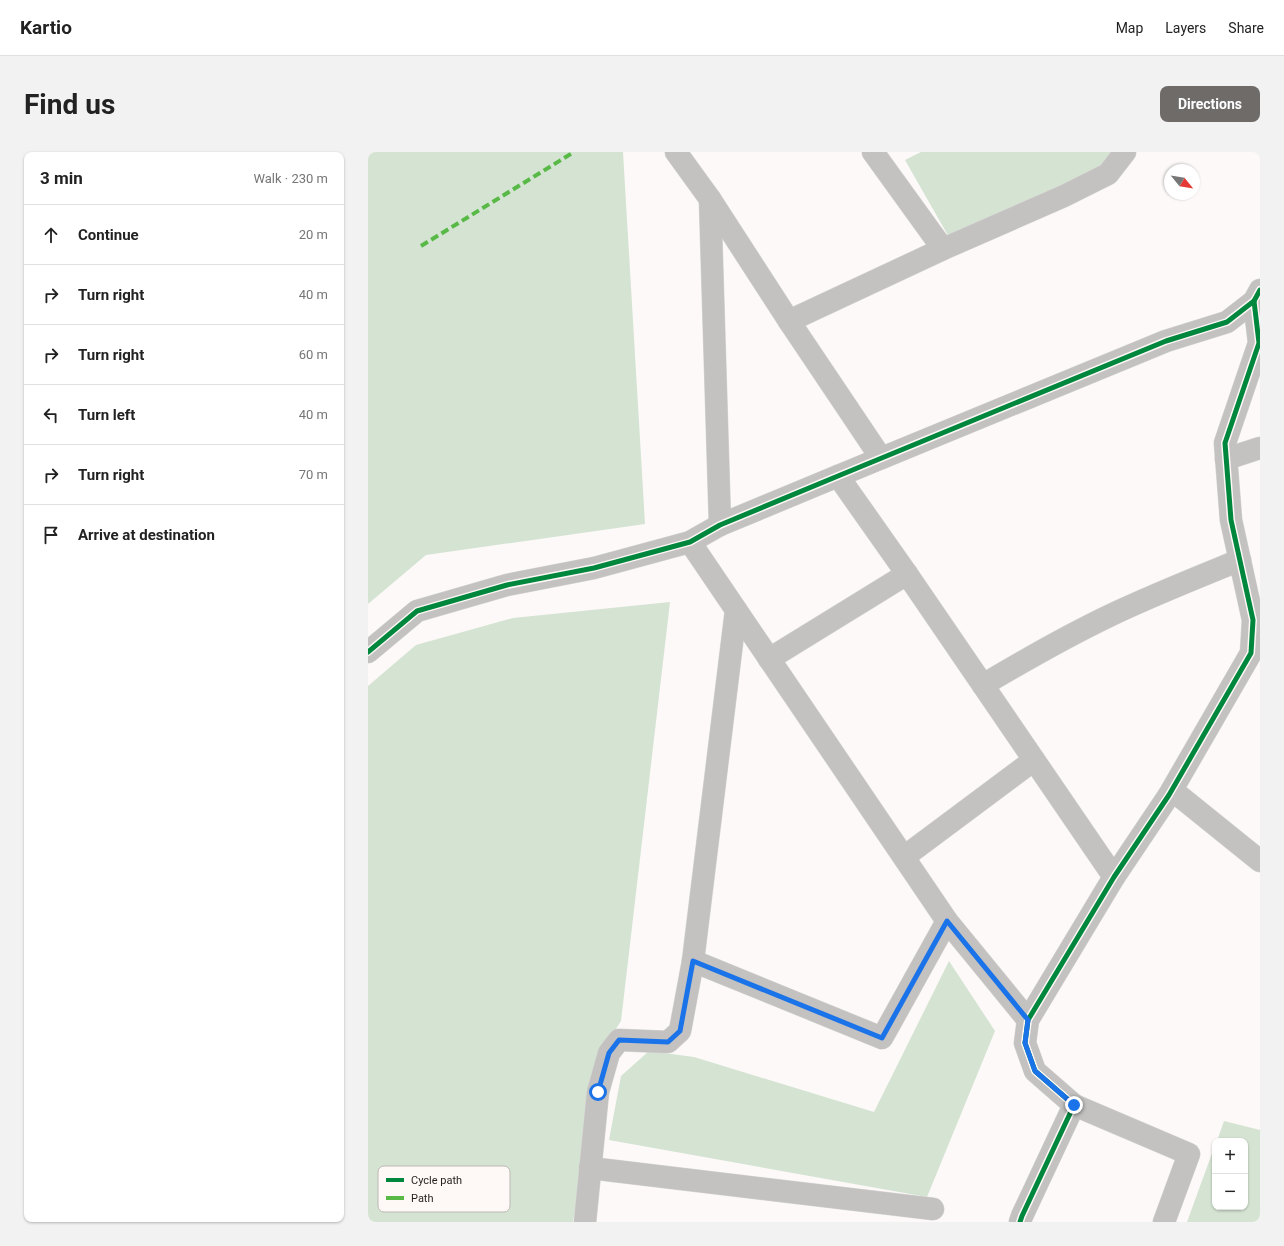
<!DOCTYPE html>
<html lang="en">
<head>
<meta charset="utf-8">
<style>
  :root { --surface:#fff; --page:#f2f2f2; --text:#222; --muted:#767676; --line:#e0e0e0; --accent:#6f6b69 }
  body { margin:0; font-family:Roboto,sans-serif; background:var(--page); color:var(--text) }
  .controls { position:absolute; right:12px; bottom:12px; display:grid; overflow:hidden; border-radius:8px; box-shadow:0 1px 3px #0004 }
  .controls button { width:36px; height:36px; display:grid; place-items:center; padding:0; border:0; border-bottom:1px solid var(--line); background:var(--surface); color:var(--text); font:20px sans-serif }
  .compass { position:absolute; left:796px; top:12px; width:36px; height:36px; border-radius:50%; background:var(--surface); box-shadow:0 1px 3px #0004; rotate:120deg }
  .stop { position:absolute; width:12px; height:12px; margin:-9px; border:3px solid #1a73e8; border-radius:50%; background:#fff }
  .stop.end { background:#1a73e8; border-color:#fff; box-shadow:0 1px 4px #0008 }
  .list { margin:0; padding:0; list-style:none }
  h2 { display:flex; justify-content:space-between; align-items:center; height:52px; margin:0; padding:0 16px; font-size:17px }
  h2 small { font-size:13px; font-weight:400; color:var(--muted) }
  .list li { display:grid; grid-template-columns:26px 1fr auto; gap:12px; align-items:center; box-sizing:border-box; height:60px; padding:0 16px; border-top:1px solid var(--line) }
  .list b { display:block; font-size:15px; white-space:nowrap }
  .list em { font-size:13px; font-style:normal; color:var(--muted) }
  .icon { flex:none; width:22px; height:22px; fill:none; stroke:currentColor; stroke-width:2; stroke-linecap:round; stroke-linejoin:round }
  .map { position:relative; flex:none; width:892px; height:1070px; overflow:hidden; border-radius:8px }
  header { display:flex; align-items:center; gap:24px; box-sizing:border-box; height:56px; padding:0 20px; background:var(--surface); border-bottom:1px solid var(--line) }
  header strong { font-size:19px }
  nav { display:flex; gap:22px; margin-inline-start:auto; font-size:14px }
  .intro { display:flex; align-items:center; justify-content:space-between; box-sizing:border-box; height:96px; padding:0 24px }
  h1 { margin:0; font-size:28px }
  .button { padding:10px 18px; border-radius:8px; background:var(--accent); color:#fff; font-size:14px; font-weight:700 }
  main { display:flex; gap:24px; padding:0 24px }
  aside { flex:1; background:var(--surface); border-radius:8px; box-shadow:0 1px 3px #0004 }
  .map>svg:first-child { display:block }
  .green { fill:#d4e3d2 }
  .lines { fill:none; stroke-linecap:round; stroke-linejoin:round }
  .minor-casing { stroke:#d8d6d6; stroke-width:23 }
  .tertiary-casing { stroke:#d8d6d6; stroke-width:23 }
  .minor { stroke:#c4c2c1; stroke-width:22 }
  .tertiary { stroke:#c4c2c1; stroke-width:22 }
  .quiet { stroke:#58b947; stroke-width:4; stroke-dasharray:8 4; stroke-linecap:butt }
  .cycleway-casing { stroke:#fef8f6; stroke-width:8 }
  .cycleway { stroke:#00873e; stroke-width:5 }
  .route { stroke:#1a73e8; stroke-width:5 }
  .key { fill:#fef8f6; stroke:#bcb7b5; stroke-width:1 }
  .key-label { font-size:11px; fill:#231e1c }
</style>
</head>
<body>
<header>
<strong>Kartio</strong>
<nav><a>Map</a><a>Layers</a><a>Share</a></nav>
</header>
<div class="intro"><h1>Find us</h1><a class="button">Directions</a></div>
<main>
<aside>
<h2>3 min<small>Walk · 230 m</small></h2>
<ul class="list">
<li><svg class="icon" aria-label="ahead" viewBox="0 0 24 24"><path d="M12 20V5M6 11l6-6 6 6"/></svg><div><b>Continue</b></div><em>20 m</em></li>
<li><svg class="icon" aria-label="right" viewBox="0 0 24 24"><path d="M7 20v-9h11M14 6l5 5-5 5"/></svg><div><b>Turn right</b></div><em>40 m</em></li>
<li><svg class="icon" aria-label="right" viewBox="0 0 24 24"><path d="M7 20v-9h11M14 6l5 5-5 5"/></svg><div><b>Turn right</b></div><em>60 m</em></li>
<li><svg class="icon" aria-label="left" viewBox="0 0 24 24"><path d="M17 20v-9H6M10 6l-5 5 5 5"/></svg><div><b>Turn left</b></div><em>40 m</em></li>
<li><svg class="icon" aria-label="right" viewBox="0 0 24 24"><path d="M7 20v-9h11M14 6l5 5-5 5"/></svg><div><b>Turn right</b></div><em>70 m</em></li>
<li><svg class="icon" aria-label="arrive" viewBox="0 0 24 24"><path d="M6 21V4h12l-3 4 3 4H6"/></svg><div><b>Arrive at destination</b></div></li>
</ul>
</aside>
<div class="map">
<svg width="892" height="1070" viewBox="0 0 892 1070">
  <rect width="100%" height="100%" fill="#fcf9f8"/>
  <g class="green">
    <path d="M0,0H255L277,372L58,403L0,452Z"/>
    <path d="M553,0H746L735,17L582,87L537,8Z"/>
    <path d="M302,450L253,869L233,900L205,1070H0V534L48,493L145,466Z"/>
    <path d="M581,809L627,879L559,1045L241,988L253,924L281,899L326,905L506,960Z"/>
    <path d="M856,969L892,978V1070H819L847,993V1055H877V989H849Z"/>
  </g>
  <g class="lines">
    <defs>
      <g id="minor">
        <path d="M308,0L342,47L421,169L513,306"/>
        <path d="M505,0L575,97"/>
        <path d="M342,47L352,373"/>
        <path d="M421,169L575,97L696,44L740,22L757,0"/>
        <path d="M858,307L892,296"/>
        <path d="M470,324L539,422L746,725"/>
        <path d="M322,390L579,769L660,868"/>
        <path d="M401,507L539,422"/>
        <path d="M615,533C657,508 699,484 743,463C785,443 828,426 872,408"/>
        <path d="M804,638L892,709"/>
        <path d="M536,705L666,608"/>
        <path d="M325,809L514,886L579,769"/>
        <path d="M706,953L821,1002L796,1070"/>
        <path d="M222,1016L565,1057"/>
        <path d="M217,1070L230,940L241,901L251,888L300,890L312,879L325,809L368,458"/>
        <path d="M652,1070L654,1064L706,953L667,919L657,891L660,868L746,725L801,643L883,501L885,468L863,368L857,291L891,191L886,149"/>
      </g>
      <path id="tertiary" d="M0,500L49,459L139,433L226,416L322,390L352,373L470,324L798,189L859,170L886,149L892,138"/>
    </defs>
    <use href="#minor" class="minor-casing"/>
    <use href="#tertiary" class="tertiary-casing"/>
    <use href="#minor" class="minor"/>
    <use href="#tertiary" class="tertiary"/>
    <path class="quiet" d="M53,94L206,0"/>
    <defs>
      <g id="cycleway">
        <path d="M0,500L49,459L139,433L226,416L322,390L352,373L470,324L798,189L859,170L886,149L892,138"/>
        <path d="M652,1070L654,1064L706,953L667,919L657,891L660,868L746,725L801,643L883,501L885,468L863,368L857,291L891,191L886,149"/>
      </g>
    </defs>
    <use href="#cycleway" class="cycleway-casing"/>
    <use href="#cycleway" class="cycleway"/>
  </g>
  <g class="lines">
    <path class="route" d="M230,940L241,901L251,888L300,890L312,879L325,809L514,886L579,769L660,868L657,891L667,919L706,953"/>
  </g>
  <rect x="10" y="1014" width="132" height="46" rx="6" class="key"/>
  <rect x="18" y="1026" width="18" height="4" fill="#00873e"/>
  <rect x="18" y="1044" width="18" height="4" fill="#58b947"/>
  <g class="key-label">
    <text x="43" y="1032">Cycle path</text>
    <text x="43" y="1050">Path</text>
  </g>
</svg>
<div class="controls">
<button>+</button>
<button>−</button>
</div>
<svg class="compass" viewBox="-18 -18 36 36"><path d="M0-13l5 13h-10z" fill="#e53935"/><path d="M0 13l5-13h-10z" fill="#767676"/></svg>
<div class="stop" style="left:230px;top:940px"></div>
<div class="stop end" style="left:706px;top:953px"></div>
</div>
</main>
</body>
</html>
